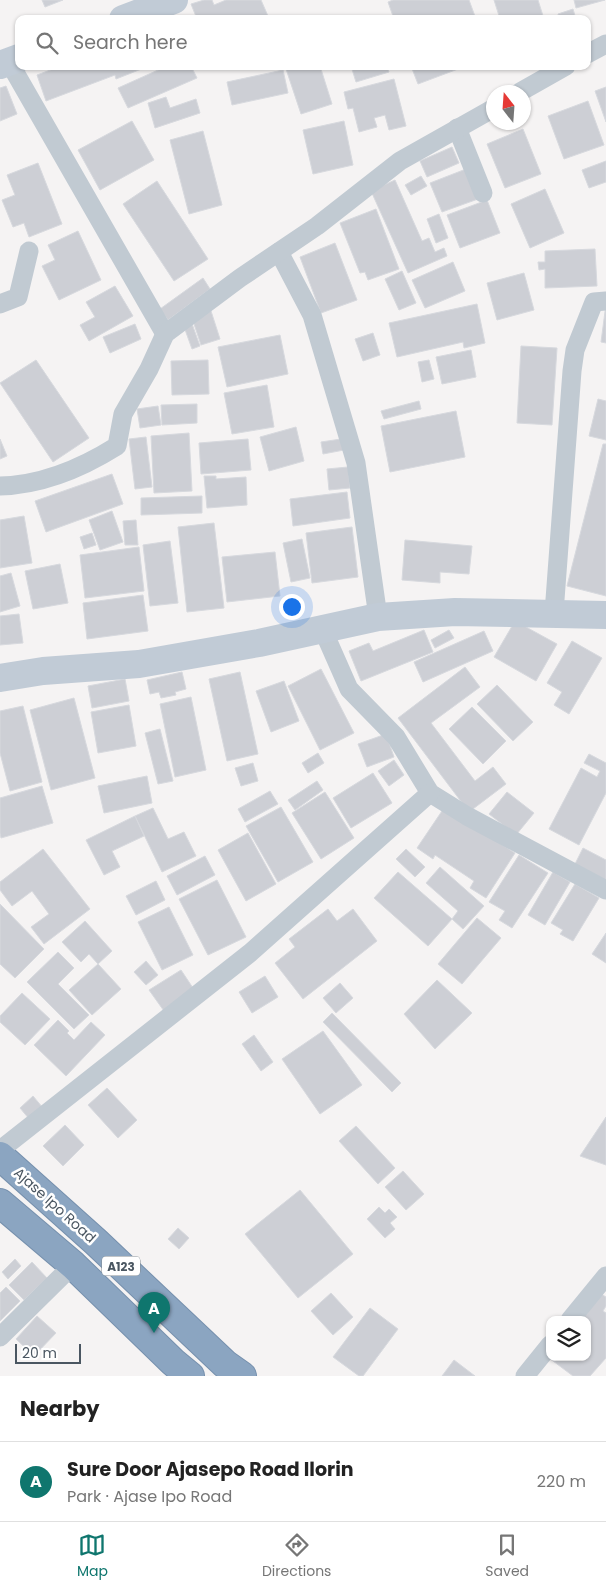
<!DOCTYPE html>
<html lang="en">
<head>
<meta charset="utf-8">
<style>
  :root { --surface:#fff; --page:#f6f6f6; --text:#222; --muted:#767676; --line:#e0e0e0; --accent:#0f766e }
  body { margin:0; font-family:Poppins,sans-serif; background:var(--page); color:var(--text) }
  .controls { position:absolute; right:15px; bottom:15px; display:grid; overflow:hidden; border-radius:10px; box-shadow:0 1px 4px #0004 }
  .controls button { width:45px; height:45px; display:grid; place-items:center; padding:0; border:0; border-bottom:1px solid var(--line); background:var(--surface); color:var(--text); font:25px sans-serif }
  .compass { position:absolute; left:486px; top:85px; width:45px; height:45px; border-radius:50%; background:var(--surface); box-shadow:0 1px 4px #0004; rotate:343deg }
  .scale { position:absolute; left:15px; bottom:12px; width:66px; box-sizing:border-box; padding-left:5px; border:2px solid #4a5661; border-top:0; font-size:14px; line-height:18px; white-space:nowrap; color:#4a5661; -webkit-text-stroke:4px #fff; paint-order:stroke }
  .you { position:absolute; left:291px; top:606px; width:18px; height:18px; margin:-12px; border:4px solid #fff; border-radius:50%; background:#1a73e8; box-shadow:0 0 0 8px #1a73e833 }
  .badge { display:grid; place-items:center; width:32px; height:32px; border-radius:50%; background:var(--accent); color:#fff; font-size:16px; font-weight:700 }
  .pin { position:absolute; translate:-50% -41px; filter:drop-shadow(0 1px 2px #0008) }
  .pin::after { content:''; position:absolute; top:26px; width:18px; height:15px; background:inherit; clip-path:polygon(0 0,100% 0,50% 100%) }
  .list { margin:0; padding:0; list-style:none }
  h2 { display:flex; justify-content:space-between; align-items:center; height:65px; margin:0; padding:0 20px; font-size:21px }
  h2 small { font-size:16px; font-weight:400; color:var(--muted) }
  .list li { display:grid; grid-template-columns:32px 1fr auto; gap:15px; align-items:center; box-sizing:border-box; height:80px; padding:0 20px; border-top:1px solid var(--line) }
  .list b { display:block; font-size:19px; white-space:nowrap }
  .list p { margin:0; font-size:16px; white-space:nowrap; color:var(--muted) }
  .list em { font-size:16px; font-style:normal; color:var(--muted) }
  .icon { flex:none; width:28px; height:28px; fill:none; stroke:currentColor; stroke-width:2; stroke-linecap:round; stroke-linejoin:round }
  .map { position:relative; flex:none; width:606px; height:1376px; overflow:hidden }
  .search { position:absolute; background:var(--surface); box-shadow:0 1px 4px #0004; left:15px; right:15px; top:15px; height:55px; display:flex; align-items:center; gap:12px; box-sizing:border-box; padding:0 18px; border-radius:10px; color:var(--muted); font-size:19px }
  .sheet { height:145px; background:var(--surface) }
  nav { display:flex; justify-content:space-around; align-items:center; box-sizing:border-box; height:70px; border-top:1px solid var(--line); background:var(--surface); font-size:14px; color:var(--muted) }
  nav a { display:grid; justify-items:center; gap:2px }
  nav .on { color:var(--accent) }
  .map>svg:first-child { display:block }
  .building { fill:#cdcfd5; stroke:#d7d9de }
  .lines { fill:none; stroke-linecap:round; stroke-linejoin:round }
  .highway-casing { stroke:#7690ad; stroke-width:30 }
  .street { stroke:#c1cad2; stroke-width:19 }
  .secondary { stroke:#c1cbd6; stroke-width:28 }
  .highway { stroke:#8ba5c1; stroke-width:28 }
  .labels { text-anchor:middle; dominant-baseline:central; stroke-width:5; stroke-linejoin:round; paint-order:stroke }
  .shield { fill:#fff; stroke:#808990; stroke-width:1 }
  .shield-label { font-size:12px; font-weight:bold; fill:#4a5661 }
  .street-label { font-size:14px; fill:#4a5661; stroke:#fff }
</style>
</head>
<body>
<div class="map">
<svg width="606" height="1376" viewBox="0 0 606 1376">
  <rect width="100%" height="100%" fill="#f5f3f3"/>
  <g class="building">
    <path d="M42,0H63L45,7Z"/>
    <path d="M204,0H212L214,5L226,0H261L268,16L260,19H197L191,4Z"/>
    <path d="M393,0H469L476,19H394L388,2Z"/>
    <path d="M494,0H538L544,19H500Z"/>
    <path d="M574,0H605L576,8Z"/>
    <path d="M573,9L576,19H559L558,14Z"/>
    <path d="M61,66H149L116,79L115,75L46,101L37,75Z"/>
    <path d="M167,66H191L197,78L128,108L118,88Z"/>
    <path d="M285,66H320L332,104L301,114Z"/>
    <path d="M351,66H387L389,72L356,82Z"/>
    <path d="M411,66H466L418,84Z"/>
    <path d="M283,70L288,93L232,105L227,82Z"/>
    <path d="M394,79L406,126L389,130L385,115L374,118L377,127L359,132L353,108L348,109L344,92Z"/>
    <path d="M6,86L17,114L0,121V88Z"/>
    <path d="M606,87V122L595,91Z"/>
    <path d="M166,97L170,108L196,99L200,113L155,128L148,103Z"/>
    <path d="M588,101L604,145L564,159L548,116Z"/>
    <path d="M132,121L154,160L100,190L78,150Z"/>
    <path d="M344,121L353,165L313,174L303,130Z"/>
    <path d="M523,129L541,174L505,188L487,144Z"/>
    <path d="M203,131L222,205L189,214L170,140Z"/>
    <path d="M452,147L459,163L427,177L420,161Z"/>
    <path d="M606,161V182L589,188L582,170Z"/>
    <path d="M38,163L62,224L29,237L24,223L13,227L2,200L15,195L7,175Z"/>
    <path d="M466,169L478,199L442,212L430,183Z"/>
    <path d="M421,176L427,186L411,195L405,185Z"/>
    <path d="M395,180L422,241L429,238L435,252L444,248L447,256L408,273L371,191Z"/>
    <path d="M157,181L208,259L174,281L123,204Z"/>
    <path d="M545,189L564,233L530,248L511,204Z"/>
    <path d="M487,200L500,233L460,248L447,215Z"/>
    <path d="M376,209L399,269L368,280L365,272L360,273L340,223Z"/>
    <path d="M439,214L448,238L436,243L427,219Z"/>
    <path d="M78,231L101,280L59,300L42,266L55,260L48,245Z"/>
    <path d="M335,243L357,300L321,313L300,257Z"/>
    <path d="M595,249L597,286L545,288V269L539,270L538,262H545V251Z"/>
    <path d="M453,262L465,291L425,308L412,280Z"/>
    <path d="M402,271L416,303L399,310L385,279Z"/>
    <path d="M524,273L534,310L497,320L487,283Z"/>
    <path d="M203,278L210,289L168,320L160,309Z"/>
    <path d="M115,286L133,316L89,341L80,325L95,317L86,302Z"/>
    <path d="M477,304L485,343L464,348L463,342L397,357L389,323Z"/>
    <path d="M606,304V343L601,342Z"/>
    <path d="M211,311L220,339L201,345L192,318Z"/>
    <path d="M191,321L200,346L192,349L183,324Z"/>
    <path d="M135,324L141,339L110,353L103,337Z"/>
    <path d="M373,333L380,355L363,361L355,339Z"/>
    <path d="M280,335L288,374L227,387L218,347Z"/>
    <path d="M521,346L557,348L552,425L517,423Z"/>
    <path d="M471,350L476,377L442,384L436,357Z"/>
    <path d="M36,360L89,438L53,462L0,383Z"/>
    <path d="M208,360L209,394L172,395L171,361Z"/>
    <path d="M429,360L434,379L422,382L418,362Z"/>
    <path d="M267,385L274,427L232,434L224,393Z"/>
    <path d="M598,399L606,401V440L589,436Z"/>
    <path d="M419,401L421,409L384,419L381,411Z"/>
    <path d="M197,404V423L162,425L161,405Z"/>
    <path d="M158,406L161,425L140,428L137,409Z"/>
    <path d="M456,411L465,457L390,472L381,426Z"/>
    <path d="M296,427L304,461L269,471L260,437Z"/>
    <path d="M189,433L192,491L154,493L151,436Z"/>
    <path d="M146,437L152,487L135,489L129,439Z"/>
    <path d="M0,439L7,456L0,459Z"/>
    <path d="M248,439L251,470L201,474L199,443Z"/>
    <path d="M341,439L344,450L323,454L321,442Z"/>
    <path d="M603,444H606V596L567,586Z"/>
    <path d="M348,467L350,488L329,490L327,469Z"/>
    <path d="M112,474L123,504L46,532L35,501Z"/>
    <path d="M204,476H216V479L246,477L247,505L207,508Z"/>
    <path d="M347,492L350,518L293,526L290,499Z"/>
    <path d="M202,496V513L141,515V498Z"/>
    <path d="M112,511L123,542L100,550L89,520Z"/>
    <path d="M24,516L32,563L0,568V520Z"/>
    <path d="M136,520L138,545H125L123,521Z"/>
    <path d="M214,523L224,608L187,612L178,527Z"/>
    <path d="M352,527L358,577L312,583L306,533Z"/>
    <path d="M92,533L96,545L84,549L80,537Z"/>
    <path d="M302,539L310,578L291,582L283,543Z"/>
    <path d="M405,540L472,546L469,574L440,572V583L402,580Z"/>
    <path d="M170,541L178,603L150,606L143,545Z"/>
    <path d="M139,547L144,591L85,598L80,555Z"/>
    <path d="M275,552L280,596L227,602L222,557Z"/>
    <path d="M60,564L68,603L33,609L25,571Z"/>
    <path d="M11,573L20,606L0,612V576Z"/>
    <path d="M143,595L148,631L87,639L83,603Z"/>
    <path d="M19,614L23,643L0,645V616Z"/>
    <path d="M515,621L557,644L536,681L494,657Z"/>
    <path d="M424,630L433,652L361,681L349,651L369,643L373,651Z"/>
    <path d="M449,630L454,638L435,648L431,640Z"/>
    <path d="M484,631L493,651L423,682L414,662Z"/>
    <path d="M572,641L602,658L569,714L554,705L562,692L547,683Z"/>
    <path d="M465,667L480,687L431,723L475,781L493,767L506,784L469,812L398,718Z"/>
    <path d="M321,669L354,733L320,750L288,686Z"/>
    <path d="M182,672L186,689L175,692L176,695L161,698L159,692L150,694L147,680Z"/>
    <path d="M240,672L258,754L227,761L209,679Z"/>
    <path d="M125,679L129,701L92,708L88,686Z"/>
    <path d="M284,681L299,721L271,732L256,691Z"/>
    <path d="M497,685L533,722L513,741L477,704Z"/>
    <path d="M191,697L206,770L175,777L160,704Z"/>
    <path d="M74,698L95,778L51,790L30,710Z"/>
    <path d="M129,705L136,746L98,753L91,712Z"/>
    <path d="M23,706L42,782L10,791L0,753V711Z"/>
    <path d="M472,707L506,741L483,764L449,729Z"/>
    <path d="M160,729L173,781L158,784L145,733Z"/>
    <path d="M386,734L394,757L367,767L358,744Z"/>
    <path d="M318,753L324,763L308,773L302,763Z"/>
    <path d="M589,754L606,763V793L579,845L549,829L581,768L597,777L600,771L584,763Z"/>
    <path d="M394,760L404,775L389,786L378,771Z"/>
    <path d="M253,763L258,781L241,786L235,768Z"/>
    <path d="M373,773L392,803L351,828L333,798Z"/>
    <path d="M147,776L152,803L104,813L98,786Z"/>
    <path d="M317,781L323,790L295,810L288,800Z"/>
    <path d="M42,786L53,823L1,838L0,833V798Z"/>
    <path d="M270,791L278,804L245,822L238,809Z"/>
    <path d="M325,792L354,838L321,859L292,813Z"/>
    <path d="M507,792L534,813L516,835L489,814Z"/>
    <path d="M281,807L313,862L278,882L246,826Z"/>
    <path d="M153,808L168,839L184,832L196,856L162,872L135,816Z"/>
    <path d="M444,808L515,853L486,898L470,888L474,881L435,855L433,859L417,848Z"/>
    <path d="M135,816L144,836L112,851L120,867L104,875L86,840Z"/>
    <path d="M248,833L276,884L246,901L218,850Z"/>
    <path d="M583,848L606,860V882L574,866Z"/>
    <path d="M43,849L90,909L44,944L31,927L49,914L32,891L12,906L0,890V882Z"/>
    <path d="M406,849L425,867L415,877L396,859Z"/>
    <path d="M519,855L548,873L512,928L499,920L505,911L489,902Z"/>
    <path d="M205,856L215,875L177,895L167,876Z"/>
    <path d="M440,867L484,906L463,929L452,919L458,911L426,883Z"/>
    <path d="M398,872L452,919L428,946L374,898Z"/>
    <path d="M553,872L570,882L545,925L528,915Z"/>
    <path d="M217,880L246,937L208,955L179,899Z"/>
    <path d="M156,881L165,900L136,915L126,896Z"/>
    <path d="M575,884L599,898L573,941L560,934L563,930L551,923Z"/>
    <path d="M0,904L44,949L15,978L0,964Z"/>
    <path d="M169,907L193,955L162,970L138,922Z"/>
    <path d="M328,909L337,921L353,909L377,941L303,999L275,963L295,947L289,939Z"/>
    <path d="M477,918L501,938L462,984L438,964Z"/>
    <path d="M85,921L112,951L98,964L89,954L81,962L62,942Z"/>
    <path d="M606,933V963L592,954Z"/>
    <path d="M58,952L74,968L58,984L89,1015L74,1029L27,982Z"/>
    <path d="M146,961L158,975L146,985L134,972Z"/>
    <path d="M98,964L121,989L92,1015L69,990Z"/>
    <path d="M181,970L195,991L164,1011L149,990Z"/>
    <path d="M265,976L278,997L252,1013L239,992Z"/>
    <path d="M437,980L472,1013L435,1049L404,1014Z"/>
    <path d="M340,983L353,998L336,1013L323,998Z"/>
    <path d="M22,993L50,1019L25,1045L0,1022V1016Z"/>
    <path d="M332,1013L401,1083L392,1092L323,1022Z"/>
    <path d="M58,1020L69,1031L67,1033L74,1040L91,1022L105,1035L66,1076L34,1045Z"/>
    <path d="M323,1031L362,1085L320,1114L282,1059Z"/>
    <path d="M254,1035L273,1062L261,1071L242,1044Z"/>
    <path d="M107,1088L137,1120L118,1138L88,1105Z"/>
    <path d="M33,1096L43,1108L30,1120L20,1108Z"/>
    <path d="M606,1117V1165L580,1156Z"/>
    <path d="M65,1125L84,1145L63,1166L43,1146Z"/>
    <path d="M356,1126L395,1168L378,1184L339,1141Z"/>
    <path d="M403,1171L424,1194L406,1210L385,1187Z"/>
    <path d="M300,1190L353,1254L298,1298L245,1234Z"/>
    <path d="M379,1207L385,1213L389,1209L397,1217L390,1223L395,1229L385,1238L367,1219Z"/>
    <path d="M178,1228L189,1238L179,1249L168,1239Z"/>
    <path d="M15,1259L21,1266L8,1279L2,1272Z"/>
    <path d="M32,1262L47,1278L24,1300L9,1285Z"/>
    <path d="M6,1287L20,1301L0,1321V1293Z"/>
    <path d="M598,1292L606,1297V1306L603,1311L606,1313V1358L590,1376H573L545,1355L550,1357H587V1320H574Z"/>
    <path d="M331,1293L353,1317L333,1335L311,1311Z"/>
    <path d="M370,1308L398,1329L363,1376H359L333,1357Z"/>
    <path d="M37,1316L56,1333L34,1356L16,1339Z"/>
    <path d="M454,1360L475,1376H442Z"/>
  </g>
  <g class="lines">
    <defs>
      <g id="highway">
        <path d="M0,1156L96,1242L225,1364L242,1376"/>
        <path d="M0,1203L73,1265L173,1362L190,1376"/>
      </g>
    </defs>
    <use href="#highway" class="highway-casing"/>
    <g class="street">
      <path d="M587,54L606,44"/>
      <path d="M9,62L165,334"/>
      <path d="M520,92L566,66"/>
      <path d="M457,128L483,193"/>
      <path d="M279,252L312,315L356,463L378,617"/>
      <path d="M0,304L18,297L29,251"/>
      <path d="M0,486C43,485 82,468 117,446L123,414L149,369L165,334L240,278L317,226L400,161L494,108"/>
      <path d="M554,613L572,371L575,350L594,302L606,301"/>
      <path d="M323,630L349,689L396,737L430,793L467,816L606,890"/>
      <path d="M0,1150L250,953L430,793"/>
      <path d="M570,1320L606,1276"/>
      <path d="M0,1337L73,1265"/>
      <path d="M525,1376L550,1345"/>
    </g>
    <g class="secondary">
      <path d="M123,19L174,0"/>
      <path d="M0,65L19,58"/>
      <path d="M0,678L43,671L139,664L259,643L378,617L455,612L606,615"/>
    </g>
    <use href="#highway" class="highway"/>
  </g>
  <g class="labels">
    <rect class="shield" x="102" y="1256.5" width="38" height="19" rx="4"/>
    <g class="shield-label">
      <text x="121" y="1266">A123</text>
    </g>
    <g class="street-label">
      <text transform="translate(55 1205) rotate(42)">Ajase Ipo Road</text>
    </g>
  </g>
</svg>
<div class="controls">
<button><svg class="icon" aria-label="layers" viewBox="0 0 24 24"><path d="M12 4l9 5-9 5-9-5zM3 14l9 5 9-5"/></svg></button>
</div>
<svg class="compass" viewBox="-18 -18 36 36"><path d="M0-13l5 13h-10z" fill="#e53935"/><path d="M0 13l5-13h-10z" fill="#767676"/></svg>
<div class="scale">20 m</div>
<div class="you"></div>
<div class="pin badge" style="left:154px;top:1333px">A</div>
<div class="search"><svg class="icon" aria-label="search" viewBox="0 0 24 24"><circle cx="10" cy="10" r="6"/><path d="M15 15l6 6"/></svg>Search here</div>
</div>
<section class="sheet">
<h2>Nearby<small></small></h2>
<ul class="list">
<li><span class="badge">A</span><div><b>Sure Door Ajasepo Road Ilorin</b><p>Park · Ajase Ipo Road</p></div><em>220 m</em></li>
</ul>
</section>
<nav>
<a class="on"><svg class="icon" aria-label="map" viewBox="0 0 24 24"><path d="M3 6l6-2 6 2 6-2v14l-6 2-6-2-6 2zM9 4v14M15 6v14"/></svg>Map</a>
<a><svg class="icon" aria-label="directions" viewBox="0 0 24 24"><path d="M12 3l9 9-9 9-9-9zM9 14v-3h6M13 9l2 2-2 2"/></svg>Directions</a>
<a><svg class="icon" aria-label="saved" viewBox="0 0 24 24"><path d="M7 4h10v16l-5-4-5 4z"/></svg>Saved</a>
</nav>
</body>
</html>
